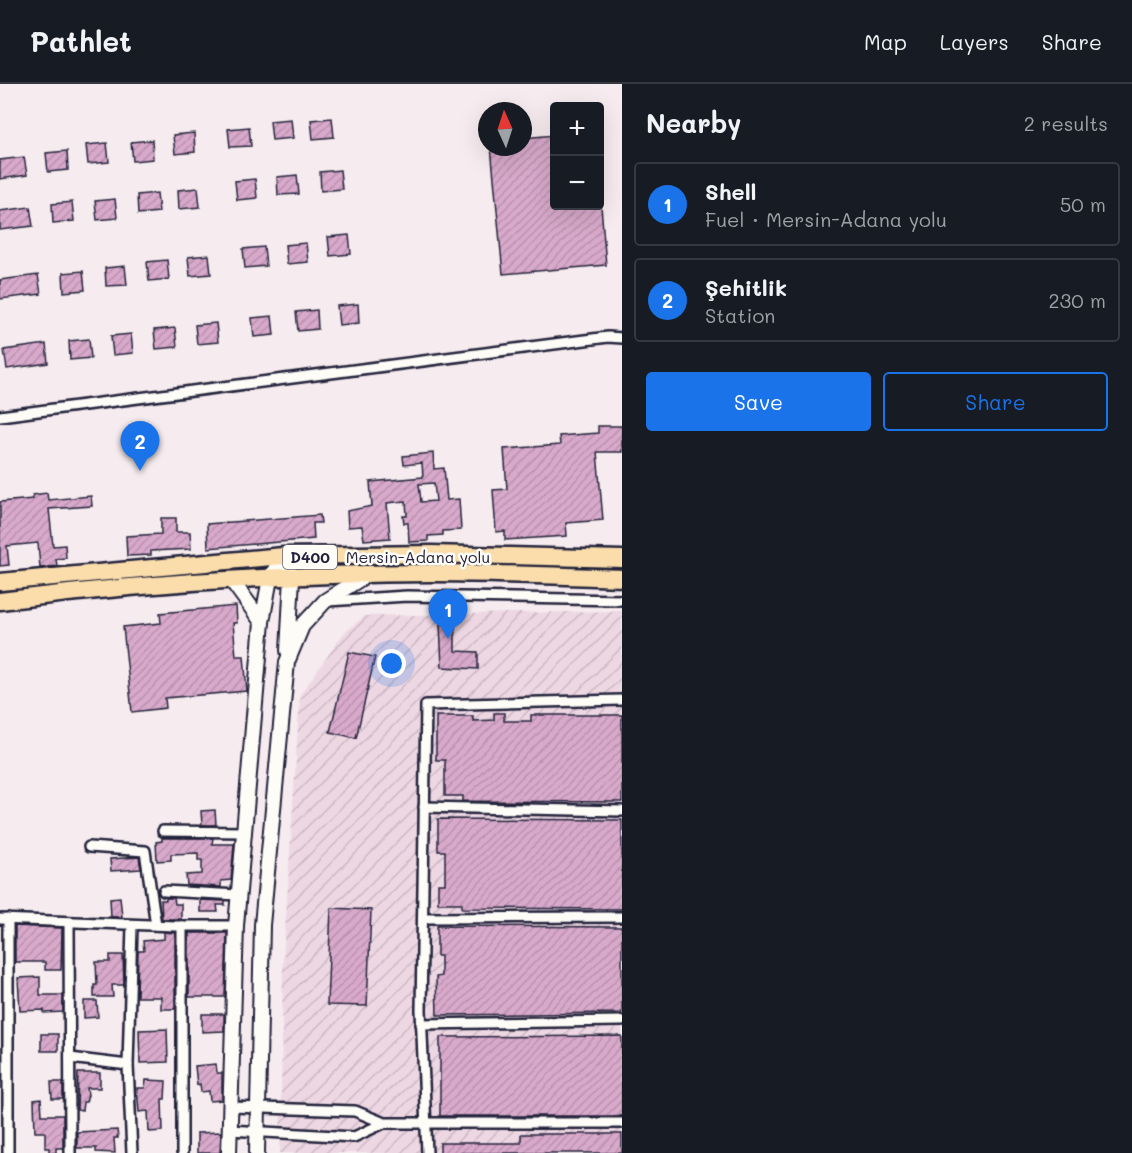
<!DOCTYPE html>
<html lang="en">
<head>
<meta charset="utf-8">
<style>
  :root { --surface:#171b24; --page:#20242c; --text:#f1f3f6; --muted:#9ea1a6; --line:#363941; --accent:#1a73e8 }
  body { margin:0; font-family:Mali,sans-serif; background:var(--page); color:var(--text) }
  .controls { position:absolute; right:18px; top:18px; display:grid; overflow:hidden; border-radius:6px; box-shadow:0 6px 24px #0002 }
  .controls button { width:54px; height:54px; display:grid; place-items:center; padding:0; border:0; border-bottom:2px solid var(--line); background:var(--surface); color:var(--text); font:30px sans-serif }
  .compass { position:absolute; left:478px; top:18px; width:54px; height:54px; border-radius:50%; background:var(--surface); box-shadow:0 6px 24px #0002; rotate:357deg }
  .you { position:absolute; left:392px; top:580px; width:21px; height:21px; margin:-15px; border:4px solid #fff; border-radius:50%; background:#1a73e8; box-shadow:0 0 0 9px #1a73e833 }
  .badge { display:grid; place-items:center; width:39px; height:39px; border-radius:50%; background:var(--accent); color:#fff; font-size:20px; font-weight:700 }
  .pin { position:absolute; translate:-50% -50px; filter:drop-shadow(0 2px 3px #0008) }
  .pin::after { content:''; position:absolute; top:32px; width:21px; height:18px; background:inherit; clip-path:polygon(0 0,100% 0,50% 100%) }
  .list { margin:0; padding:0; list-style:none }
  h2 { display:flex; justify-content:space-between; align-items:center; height:78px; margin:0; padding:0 24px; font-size:26px }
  h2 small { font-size:20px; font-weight:400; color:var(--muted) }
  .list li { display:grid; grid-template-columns:39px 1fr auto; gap:18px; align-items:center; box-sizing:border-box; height:84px; margin:0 12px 12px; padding:0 12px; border:2px solid var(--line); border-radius:6px }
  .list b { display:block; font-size:22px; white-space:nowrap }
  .list p { margin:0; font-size:20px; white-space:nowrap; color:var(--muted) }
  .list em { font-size:20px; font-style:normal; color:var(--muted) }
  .actions { display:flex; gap:12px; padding:18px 24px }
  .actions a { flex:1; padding:14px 0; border:2px solid var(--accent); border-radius:6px; text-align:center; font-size:21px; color:var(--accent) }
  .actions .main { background:var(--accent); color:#fff }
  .map { position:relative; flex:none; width:622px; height:1069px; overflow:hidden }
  header { display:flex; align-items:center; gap:36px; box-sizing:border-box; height:84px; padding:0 30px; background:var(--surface); border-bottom:2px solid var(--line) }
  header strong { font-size:28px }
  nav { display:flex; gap:33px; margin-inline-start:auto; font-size:21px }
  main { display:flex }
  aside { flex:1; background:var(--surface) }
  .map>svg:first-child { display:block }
  .industrial { fill:url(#industrial-furrows) }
  .building { fill:url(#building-hatch); stroke:#22223b; stroke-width:1.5; fill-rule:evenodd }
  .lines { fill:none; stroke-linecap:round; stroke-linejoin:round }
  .minor-casing { stroke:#22223b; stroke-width:14 }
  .secondary-casing { stroke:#22223b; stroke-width:18 }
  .trunk-casing { stroke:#22223b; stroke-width:21 }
  .minor { stroke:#fdfcf7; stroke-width:9 }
  .secondary { stroke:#fdfcf7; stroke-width:14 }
  .trunk { stroke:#faddab; stroke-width:16 }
  .labels { text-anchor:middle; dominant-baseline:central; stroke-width:5; stroke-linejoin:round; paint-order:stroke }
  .shield { fill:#fdfcf7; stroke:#646373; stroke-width:1.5 }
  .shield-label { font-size:15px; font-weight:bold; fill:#22223b }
  .street-label { font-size:16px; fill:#22223b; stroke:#fdfcf7 }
</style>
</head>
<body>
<header>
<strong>Pathlet</strong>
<nav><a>Map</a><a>Layers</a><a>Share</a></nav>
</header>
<main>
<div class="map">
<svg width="622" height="1069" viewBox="0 0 622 1069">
  <defs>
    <pattern id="industrial-furrows" width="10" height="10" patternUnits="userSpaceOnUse" patternTransform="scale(1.5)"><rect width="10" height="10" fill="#edd7e3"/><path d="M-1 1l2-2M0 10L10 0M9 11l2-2" fill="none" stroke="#cbb8c4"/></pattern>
    <pattern id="building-hatch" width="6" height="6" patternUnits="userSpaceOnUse" patternTransform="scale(1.5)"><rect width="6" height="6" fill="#d8a9ca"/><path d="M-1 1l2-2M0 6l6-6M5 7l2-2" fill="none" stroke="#b991ae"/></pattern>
  </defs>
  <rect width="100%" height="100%" fill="#f6ebee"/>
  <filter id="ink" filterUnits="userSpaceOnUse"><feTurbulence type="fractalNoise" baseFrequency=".0167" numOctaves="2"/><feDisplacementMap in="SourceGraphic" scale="12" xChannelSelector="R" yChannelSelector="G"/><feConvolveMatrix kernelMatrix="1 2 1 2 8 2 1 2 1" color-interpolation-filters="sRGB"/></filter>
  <g filter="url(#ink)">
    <path class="industrial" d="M622,527V1069H280L283,879L300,611L344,549L365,532Z"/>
    <g class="building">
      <path d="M332,34L334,53L313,55L311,36Z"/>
      <path d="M291,35L293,54L272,56L270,37Z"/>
      <path d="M249,43L251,62L230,63L228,45Z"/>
      <path d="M194,49L195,68L175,70L173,51Z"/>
      <path d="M555,51V122H601L606,181L503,190L491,63H523V54Z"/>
      <path d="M152,56L153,75L133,77L131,58Z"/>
      <path d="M107,59L109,78L88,80L86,61Z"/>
      <path d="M67,67L68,86L48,88L46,69Z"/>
      <path d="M24,73L27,91L0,95V76Z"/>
      <path d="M340,86L342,105L321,107L320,88Z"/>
      <path d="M297,91L299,110L278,111L277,93Z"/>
      <path d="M255,95L257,114L237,116L235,97Z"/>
      <path d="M198,104L200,123L179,125L178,106Z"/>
      <path d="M157,109L159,128L138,130L137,111Z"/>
      <path d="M115,115L117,134L97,136L95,117Z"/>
      <path d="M72,118L74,137L53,139L52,120Z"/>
      <path d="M30,123L33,142L0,146V127Z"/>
      <path d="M349,151L351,170L330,172L328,153Z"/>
      <path d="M306,159L308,178L287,180L285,161Z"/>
      <path d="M264,163L266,182L245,184L243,165Z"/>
      <path d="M209,171L211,190L190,192L188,173Z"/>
      <path d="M167,176L169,195L149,197L147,178Z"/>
      <path d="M125,182L127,201L106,202L105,184Z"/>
      <path d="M83,187L85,206L64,208L63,189Z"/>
      <path d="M38,191L41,210L0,215V196Z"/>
      <path d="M358,220L359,239L339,241L337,222Z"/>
      <path d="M317,226L318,245L298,247L296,228Z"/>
      <path d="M272,232L274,251L254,253L252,234Z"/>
      <path d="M216,239L218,258L197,260L195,241Z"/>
      <path d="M175,244L177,263L156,265L154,246Z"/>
      <path d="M131,250L133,269L113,271L111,252Z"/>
      <path d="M89,255L91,274L70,276L69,257Z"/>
      <path d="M46,260L48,279L7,285L4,266Z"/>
      <path d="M598,342H622V368H597L603,436L566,439L567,452L505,456V447L496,448L493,406L507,405L504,365L560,361L559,352L598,349Z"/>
      <path d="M433,369L434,385L444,384L447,416L459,415L461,446L443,447V451L428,452V457L409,458L408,439H404L403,432H407L406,417L387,419L390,454L364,456L362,442L348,443L347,427L372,422L370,398L423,393L422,379L404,381L403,372ZM434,399L436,417L421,418L419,400Z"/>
      <path d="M47,409L48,416L91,412L92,422L49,425L53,462L65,461L66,474L56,475L57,482L40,484L38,459L7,462L9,481L0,482V418L33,415V411Z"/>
      <path d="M320,431L321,439H313L314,455L208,464L207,440Z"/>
      <path d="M161,434H176V448H190L191,465L151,467V471L127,472L126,452L161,450Z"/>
      <path d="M236,522L237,539H233L236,572H244L247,607L165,614L166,624L132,628L123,543L161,539L160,529Z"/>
      <path d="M455,538V567L478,568V585L442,583L440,540Z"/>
      <path d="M349,568L375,573L356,654L330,648Z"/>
      <path d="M494,629H504V637H531V631H622V718L463,717V712H445V676H436V632H473V637L494,636Z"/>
      <path d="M215,726L216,741H202L201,727Z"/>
      <path d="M438,735L622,736V825L462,824V819H438V800H445V767H438Z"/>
      <path d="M162,754H213L212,760H234L231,796L221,797V803L187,801L186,791L202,790V776H198V769L171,770V776L157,777L156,758L162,757Z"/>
      <path d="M139,773L141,785L111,787L110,775Z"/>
      <path d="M120,813L122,833H111L110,814Z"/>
      <path d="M166,814H174L175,820H181V835H162L161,816H166Z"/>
      <path d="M200,816L225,817V821H217L218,828H200Z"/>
      <path d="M331,824L371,826L367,922L327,921Z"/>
      <path d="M15,842L62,844L61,886H45V878H15Z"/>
      <path d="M437,842L622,843V929L437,931L436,893L441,892V872H437Z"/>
      <path d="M164,848L175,849V925H161V913H137L138,867H144L143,857L164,855Z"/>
      <path d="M189,849H227L225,913H189Z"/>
      <path d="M110,871H123L124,901H112L113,913H94V901H97L96,878H110Z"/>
      <path d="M40,893V911H63V928L44,929V926L20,927L18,894Z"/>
      <path d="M84,917H97L98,933L84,934Z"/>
      <path d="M202,930H224V947L202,948Z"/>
      <path d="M167,945L168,978L140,979L139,946Z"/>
      <rect x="41" y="950" width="17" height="17"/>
      <path d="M622,952V1032H440V953Z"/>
      <path d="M216,980L217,989H222V1016L210,1017L209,1007L201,1008L200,1000L197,1001L195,982Z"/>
      <path d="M78,989H100V1004H87L88,1011L86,1018H83L82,1027L77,1026Z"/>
      <path d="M146,996L166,997L165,1015H162L163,1047L149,1048L148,1027L139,1028L137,1004H145Z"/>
      <path d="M51,998H63V1015H52Z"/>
      <path d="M41,1015L42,1031H63V1064H56V1069H49V1064H45V1048H35L34,1016Z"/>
      <path d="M117,1046L118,1054H114L115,1069L96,1068V1064H77V1048Z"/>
      <path d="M221,1048L220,1069H197V1049Z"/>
      <path d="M521,1050H622V1069H440V1059H521Z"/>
    </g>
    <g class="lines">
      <defs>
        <g id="minor">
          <path d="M0,332L608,253L622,254"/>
          <path d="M327,517L407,512L622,516"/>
          <path d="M424,723L622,727"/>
          <path d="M163,747L243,748"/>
          <path d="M89,763L145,767L156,841"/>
          <path d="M164,807L238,811"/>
          <path d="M423,834L622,833"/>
          <path d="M0,835L175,842H236"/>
          <path d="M69,838L70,1069"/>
          <path d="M132,841L128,981L132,1069"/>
          <path d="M421,940L622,937"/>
          <path d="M70,974L128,981"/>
          <path d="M230,1023L355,1027L384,1039H622"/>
          <path d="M229,1046L354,1053L384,1039"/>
          <path d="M8,1069V835"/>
          <path d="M182,1069V842"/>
          <path d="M427,1069L421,926L426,621L622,616"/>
        </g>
        <g id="secondary">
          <path d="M283,472L292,493L288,567"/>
          <path d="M262,538L270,494L283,472"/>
          <path d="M229,1069L236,842L262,538L232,497"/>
          <path d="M257,1069L262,841L287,578L302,542L325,517L366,491"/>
        </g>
        <g id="trunk">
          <path d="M0,498L283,472L431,470L622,475"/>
          <path d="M0,517C142,499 288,490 431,489C495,489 558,492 622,494"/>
        </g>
      </defs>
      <use href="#minor" class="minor-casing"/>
      <use href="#secondary" class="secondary-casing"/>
      <use href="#trunk" class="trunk-casing"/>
      <use href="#minor" class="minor"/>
      <use href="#secondary" class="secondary"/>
      <use href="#trunk" class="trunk"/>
    </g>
  </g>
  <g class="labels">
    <rect class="shield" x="283" y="461" width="54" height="24" rx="4.5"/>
    <g class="shield-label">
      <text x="310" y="473">D400</text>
    </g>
    <g class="street-label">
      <text x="418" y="472">Mersin-Adana yolu</text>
    </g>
  </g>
</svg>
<div class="controls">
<button>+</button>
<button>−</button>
</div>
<svg class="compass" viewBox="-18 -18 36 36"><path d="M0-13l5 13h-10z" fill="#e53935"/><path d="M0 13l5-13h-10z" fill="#9ea1a6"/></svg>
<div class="you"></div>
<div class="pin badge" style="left:448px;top:555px">1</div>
<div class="pin badge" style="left:140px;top:387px">2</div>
</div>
<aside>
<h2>Nearby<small>2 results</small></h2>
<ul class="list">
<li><span class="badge">1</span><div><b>Shell</b><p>Fuel · Mersin-Adana yolu</p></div><em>50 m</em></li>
<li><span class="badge">2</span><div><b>Şehitlik</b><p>Station</p></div><em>230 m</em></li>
</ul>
<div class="actions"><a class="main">Save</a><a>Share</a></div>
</aside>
</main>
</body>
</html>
